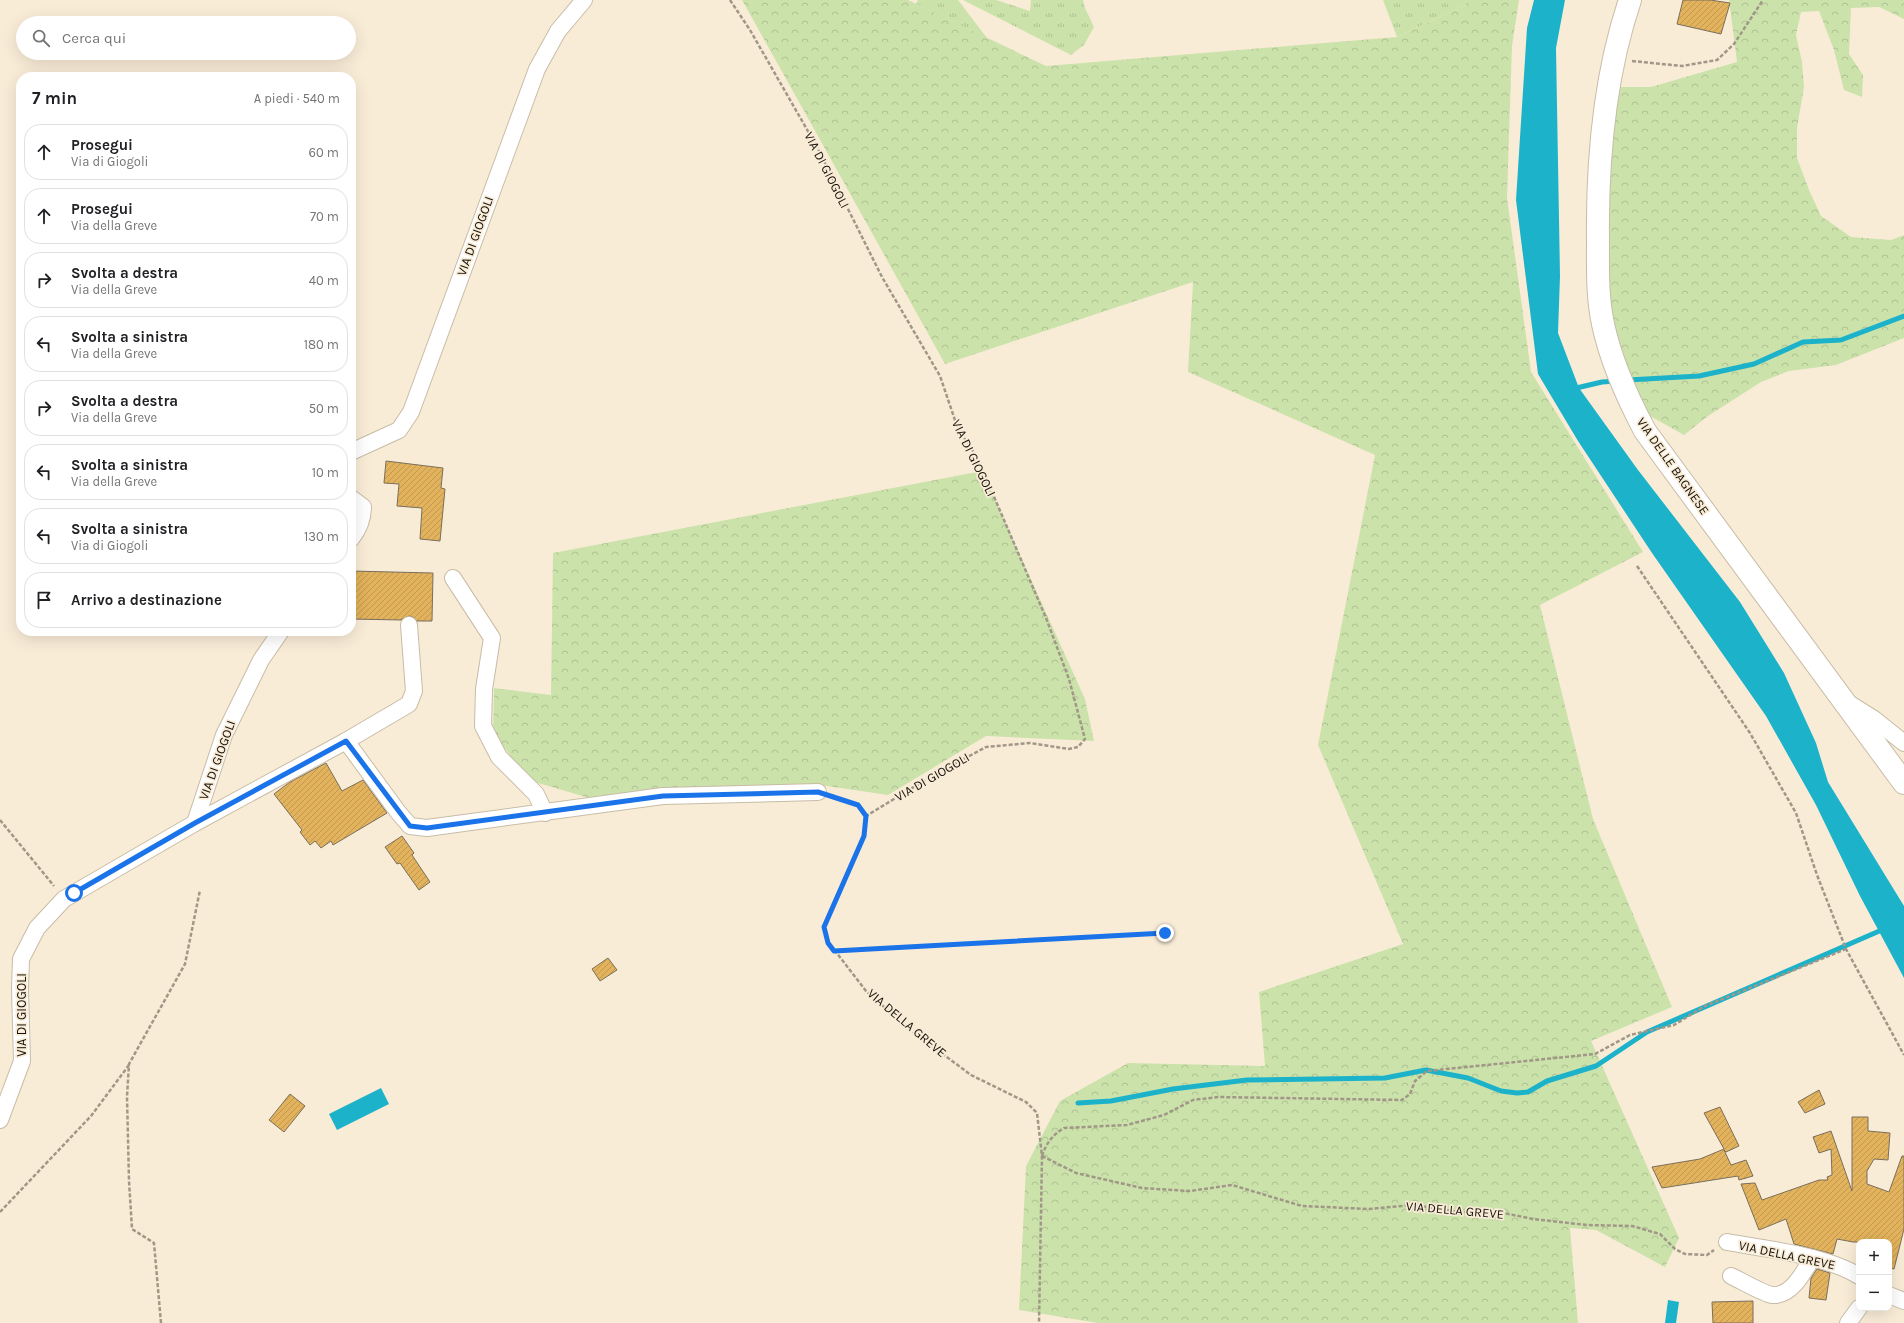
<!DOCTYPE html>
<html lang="it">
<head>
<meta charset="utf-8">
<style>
  :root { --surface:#fff; --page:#f2f2f2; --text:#202124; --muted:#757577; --line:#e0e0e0 }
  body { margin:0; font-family:Karla,sans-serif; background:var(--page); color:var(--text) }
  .controls { position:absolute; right:12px; bottom:12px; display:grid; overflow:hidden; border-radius:8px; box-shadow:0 4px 16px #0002 }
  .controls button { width:36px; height:36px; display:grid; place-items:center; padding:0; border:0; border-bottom:1px solid var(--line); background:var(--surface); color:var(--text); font:20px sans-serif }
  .stop { position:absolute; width:12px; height:12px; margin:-9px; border:3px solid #1a73e8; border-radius:50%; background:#fff }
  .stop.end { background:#1a73e8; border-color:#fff; box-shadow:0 1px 4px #0008 }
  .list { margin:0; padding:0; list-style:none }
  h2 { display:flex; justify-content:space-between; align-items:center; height:52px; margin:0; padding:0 16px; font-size:17px }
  h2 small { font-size:13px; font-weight:400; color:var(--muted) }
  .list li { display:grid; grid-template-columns:26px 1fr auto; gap:12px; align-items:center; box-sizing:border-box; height:56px; margin:0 8px 8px; padding:0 8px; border:1px solid var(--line); border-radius:16px }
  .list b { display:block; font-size:15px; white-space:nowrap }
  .list p { margin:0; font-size:13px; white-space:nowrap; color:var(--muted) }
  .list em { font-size:13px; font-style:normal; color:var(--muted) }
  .icon { flex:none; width:22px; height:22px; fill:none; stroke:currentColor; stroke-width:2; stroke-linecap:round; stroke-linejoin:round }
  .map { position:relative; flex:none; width:1904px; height:1323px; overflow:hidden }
  .search { position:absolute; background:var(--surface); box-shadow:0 4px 16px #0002; left:16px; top:16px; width:340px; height:44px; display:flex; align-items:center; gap:10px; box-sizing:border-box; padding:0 14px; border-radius:22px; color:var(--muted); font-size:15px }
  .panel { position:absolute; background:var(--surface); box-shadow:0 4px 16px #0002; left:16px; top:72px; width:340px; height:564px; border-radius:16px }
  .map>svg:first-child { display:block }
  .grass { fill:url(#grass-tufts) }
  .forest { fill:url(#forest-crowns) }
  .water { fill:#1cb2ca }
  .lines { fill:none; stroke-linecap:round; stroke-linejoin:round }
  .stream { stroke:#1cb2ca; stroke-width:5 }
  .building { fill:url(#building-hatch); stroke:#7a6f5c }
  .minor-casing { stroke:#c8bca7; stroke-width:18 }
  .secondary-casing { stroke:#c8bca7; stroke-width:24 }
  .path { stroke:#a19787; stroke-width:2.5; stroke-dasharray:4 2; stroke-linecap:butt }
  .minor { stroke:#fff; stroke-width:16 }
  .secondary { stroke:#fff; stroke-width:22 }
  .route { stroke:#1a73e8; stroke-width:5 }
  .labels { text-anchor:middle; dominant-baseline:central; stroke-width:3.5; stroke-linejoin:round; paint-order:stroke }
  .street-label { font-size:13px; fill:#16110a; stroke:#f9ecd7 }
</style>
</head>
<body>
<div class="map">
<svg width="1904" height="1323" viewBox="0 0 1904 1323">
  <defs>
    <pattern id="grass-tufts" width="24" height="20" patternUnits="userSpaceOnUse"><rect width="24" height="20" fill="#cce2ab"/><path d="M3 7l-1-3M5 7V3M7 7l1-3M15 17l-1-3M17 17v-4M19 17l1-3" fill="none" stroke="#aec192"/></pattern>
    <pattern id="forest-crowns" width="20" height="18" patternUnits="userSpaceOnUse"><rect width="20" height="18" fill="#cce2ab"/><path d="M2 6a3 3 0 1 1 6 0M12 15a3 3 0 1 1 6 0" fill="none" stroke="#aec192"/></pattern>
    <pattern id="building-hatch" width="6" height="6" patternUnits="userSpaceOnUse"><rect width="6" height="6" fill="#e2b25c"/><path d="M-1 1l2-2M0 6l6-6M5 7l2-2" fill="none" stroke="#c1984f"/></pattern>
  </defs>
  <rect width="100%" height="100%" fill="#f9ecd7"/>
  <g class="grass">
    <path d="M918,0H958L987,38L916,4Z"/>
    <path d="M963,0H996L1030,11L1031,0H1083L1085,8L1094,27L1084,45L1071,55Z"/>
    <path d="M1383,0H1467L1465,5L1397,37Z"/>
  </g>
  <g class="forest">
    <path d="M742,0H908L1046,66L1397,37L1465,5L1467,0H1519L1512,46L1507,198L1531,372L1643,552L1540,605L1593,819L1672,1007L1591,1041L1679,1238L1665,1267L1596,1230L1570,1228L1578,1323H1098L1019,1310L1026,1166L1060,1101L1128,1063L1265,1066L1259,992L1403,944L1318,745L1375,455L1188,372L1193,282L945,364Z"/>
    <path d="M1729,0H1904V19L1879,7L1851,8L1849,54L1863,75L1862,97L1844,90L1834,50L1819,11L1801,12L1796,35L1802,62L1804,87L1797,128V158L1809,190L1821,216L1851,237L1891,240L1904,235V338L1836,365L1789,371L1761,382L1708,416L1684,435L1650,416L1636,391L1612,324L1605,261L1607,165L1620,87H1651L1737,62Z"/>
    <path d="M982,471L1085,699L1094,741L986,736L888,795L827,786L589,798L528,780L493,732L494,688L551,695L553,553Z"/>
  </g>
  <g class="water">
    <path d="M1534,0H1565L1556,48L1560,276L1558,333L1579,388L1638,470L1740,602L1784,673L1816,743L1828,782L1904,906V978L1860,896L1816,805L1766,716L1652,553L1578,441L1538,374L1516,200L1527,28Z"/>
    <path d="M381,1088L389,1104L337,1130L329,1114Z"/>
    <path d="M1668,1300L1679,1302L1676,1323H1665Z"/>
  </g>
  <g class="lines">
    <g class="stream">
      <path d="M1628,380L1699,376L1754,364L1803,342L1841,340L1904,316"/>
      <path d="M1572,389L1602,382L1616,381"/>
      <path d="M1078,1103L1111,1101L1173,1089L1247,1080L1385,1078L1426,1070L1468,1078L1501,1091L1517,1093L1528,1092L1547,1081L1596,1066L1647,1032L1884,929"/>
    </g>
  </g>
  <g class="building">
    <path d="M1683,0H1710L1730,3L1721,34L1677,24Z"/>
    <path d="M386,461L443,468L441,488L445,489L440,541L420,539L422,508L397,506L399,484L384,483Z"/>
    <path d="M351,571L433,573L432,621H417L413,617L409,616L401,620L351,619Z"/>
    <path d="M326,763L342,791L363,780L387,813L333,845L331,841L321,848L315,841L310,845L300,832L302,830L274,794L290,782Z"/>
    <path d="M402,836L414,853L412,855L430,882L419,890L400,863L397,864L385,847Z"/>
    <path d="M608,958L617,970L600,981L592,969Z"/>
    <path d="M1819,1090L1825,1104L1805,1113L1798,1102Z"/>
    <path d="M290,1094L305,1106L284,1132L269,1120Z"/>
    <path d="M1720,1107L1739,1146L1726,1152L1724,1150L1731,1165L1746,1160L1753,1176L1739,1180L1738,1176L1662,1188L1652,1167L1700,1159L1724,1149L1704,1113Z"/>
    <path d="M1852,1117H1868V1131L1890,1133L1888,1160L1874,1159L1867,1171V1184L1889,1192L1902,1156H1904V1229L1894,1269L1889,1268V1242H1853L1837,1239L1833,1254L1794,1244L1786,1219L1759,1230L1741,1184L1755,1183L1762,1200L1819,1180H1828L1827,1177L1832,1175L1831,1149L1819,1153L1813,1137L1831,1131L1852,1191Z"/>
    <path d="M1817,1269L1830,1273L1826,1300L1809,1298L1811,1278Z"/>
    <path d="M1753,1301V1323H1713L1712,1302Z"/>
  </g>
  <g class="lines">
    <defs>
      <g id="minor">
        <path d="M351,452L399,430L411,412L537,69L558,31L584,0"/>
        <path d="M351,498L363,507C363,520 359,529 351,539"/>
        <path d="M453,578L492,638L484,689L483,726L499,757L536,794L545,813"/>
        <path d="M1850,704L1874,719L1904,743"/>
        <path d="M346,741L398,812L410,826L427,828L663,796L818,792"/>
        <path d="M195,823L346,741L409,704L414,691L409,625"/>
        <path d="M0,1120L22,1061L20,989L21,959L37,928L64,899L195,823L224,735L261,660L281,631"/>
        <path d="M1727,1242C1766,1249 1825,1255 1859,1276"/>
        <path d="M1731,1276C1740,1280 1764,1294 1772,1295C1791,1297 1804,1272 1812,1258"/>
        <path d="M1889,1295L1904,1301"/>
        <path d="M1848,1323L1859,1308"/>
      </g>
      <path id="secondary" d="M1630,0C1604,77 1597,158 1598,240C1598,268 1597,296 1603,324C1611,362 1627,397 1645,431L1904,783"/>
    </defs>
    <use href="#minor" class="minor-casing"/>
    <use href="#secondary" class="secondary-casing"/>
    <g class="path">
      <path d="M730,0L750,30L817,147L882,277L940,376L958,429L977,457L1046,618L1069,679L1085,739L1078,747L1069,749L1030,743L986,747L932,776L866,816"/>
      <path d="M1632,61L1682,66L1717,60L1734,44L1763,0"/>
      <path d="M1637,566L1750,733L1796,813L1817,875L1846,949L1904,1055"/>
      <path d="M832,797L858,805L866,816L864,836L824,927L829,943L866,991L909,1029L971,1075L1026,1102L1037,1113L1042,1156L1039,1323"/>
      <path d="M0,820L54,886"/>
      <path d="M835,951L1165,933"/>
      <path d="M1042,1156C1046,1144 1052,1135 1064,1128L1127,1125L1164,1115L1193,1100L1218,1097L1402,1100L1410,1094L1415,1081L1427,1071L1595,1054L1630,1035L1674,1025L1705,1006L1846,949"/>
      <path d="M1042,1156L1076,1173L1142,1188L1190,1191L1232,1185L1302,1206L1369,1209L1412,1205L1460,1212L1494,1211L1533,1219L1587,1225L1632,1226L1660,1234L1675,1249L1685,1254L1707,1255L1714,1250"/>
      <path d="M0,1212L91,1116L129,1065"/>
      <path d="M161,1323L154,1243L132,1229L129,1181L127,1097L129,1064L185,964L200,890"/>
    </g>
    <use href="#minor" class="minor"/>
    <use href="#secondary" class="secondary"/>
  </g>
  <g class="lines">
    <path class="route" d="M74,893L195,823L346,741L410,826L427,828L663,796L818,792L858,805L866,816L864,836L824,927L828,943L834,951L1165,933"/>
  </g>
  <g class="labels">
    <g class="street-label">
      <text transform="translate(827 170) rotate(63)">VIA DI GIOGOLI</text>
      <text transform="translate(475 236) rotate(-70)">VIA DI GIOGOLI</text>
      <text transform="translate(974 458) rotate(64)">VIA DI GIOGOLI</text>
      <text transform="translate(1673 466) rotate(55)">VIA DELLE BAGNESE</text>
      <text transform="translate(217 760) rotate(-70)">VIA DI GIOGOLI</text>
      <text transform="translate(932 777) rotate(-30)">VIA DI GIOGOLI</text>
      <text transform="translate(21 1015) rotate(-90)">VIA DI GIOGOLI</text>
      <text transform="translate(907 1023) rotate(40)">VIA DELLA GREVE</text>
      <text transform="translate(1455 1210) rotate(5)">VIA DELLA GREVE</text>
      <text transform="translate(1787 1255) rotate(12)">VIA DELLA GREVE</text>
    </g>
  </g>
</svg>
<div class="controls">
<button>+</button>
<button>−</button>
</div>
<div class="stop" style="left:74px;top:893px"></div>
<div class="stop end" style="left:1165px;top:933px"></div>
<div class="search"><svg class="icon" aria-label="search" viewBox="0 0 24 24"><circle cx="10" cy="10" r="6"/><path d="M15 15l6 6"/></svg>Cerca qui</div>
<section class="panel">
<h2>7 min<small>A piedi · 540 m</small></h2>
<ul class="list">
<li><svg class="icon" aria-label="ahead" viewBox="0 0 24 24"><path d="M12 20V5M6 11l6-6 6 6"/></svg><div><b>Prosegui</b><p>Via di Giogoli</p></div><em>60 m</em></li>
<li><svg class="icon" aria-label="ahead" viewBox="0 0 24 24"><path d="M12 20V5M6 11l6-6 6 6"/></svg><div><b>Prosegui</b><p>Via della Greve</p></div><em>70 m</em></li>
<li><svg class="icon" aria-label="right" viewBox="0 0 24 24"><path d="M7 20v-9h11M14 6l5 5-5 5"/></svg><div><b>Svolta a destra</b><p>Via della Greve</p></div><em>40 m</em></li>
<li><svg class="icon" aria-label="left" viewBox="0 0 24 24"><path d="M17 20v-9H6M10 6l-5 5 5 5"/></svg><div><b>Svolta a sinistra</b><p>Via della Greve</p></div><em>180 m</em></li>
<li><svg class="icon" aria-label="right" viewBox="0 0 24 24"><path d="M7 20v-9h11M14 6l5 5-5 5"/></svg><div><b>Svolta a destra</b><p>Via della Greve</p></div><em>50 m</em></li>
<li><svg class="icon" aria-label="left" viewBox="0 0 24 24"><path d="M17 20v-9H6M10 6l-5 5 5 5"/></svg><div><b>Svolta a sinistra</b><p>Via della Greve</p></div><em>10 m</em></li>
<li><svg class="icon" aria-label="left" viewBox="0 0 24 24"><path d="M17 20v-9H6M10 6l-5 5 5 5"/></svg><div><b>Svolta a sinistra</b><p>Via di Giogoli</p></div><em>130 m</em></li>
<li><svg class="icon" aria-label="arrive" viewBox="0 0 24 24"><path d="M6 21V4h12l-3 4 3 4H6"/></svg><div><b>Arrivo a destinazione</b></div></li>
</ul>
</section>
</div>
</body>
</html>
